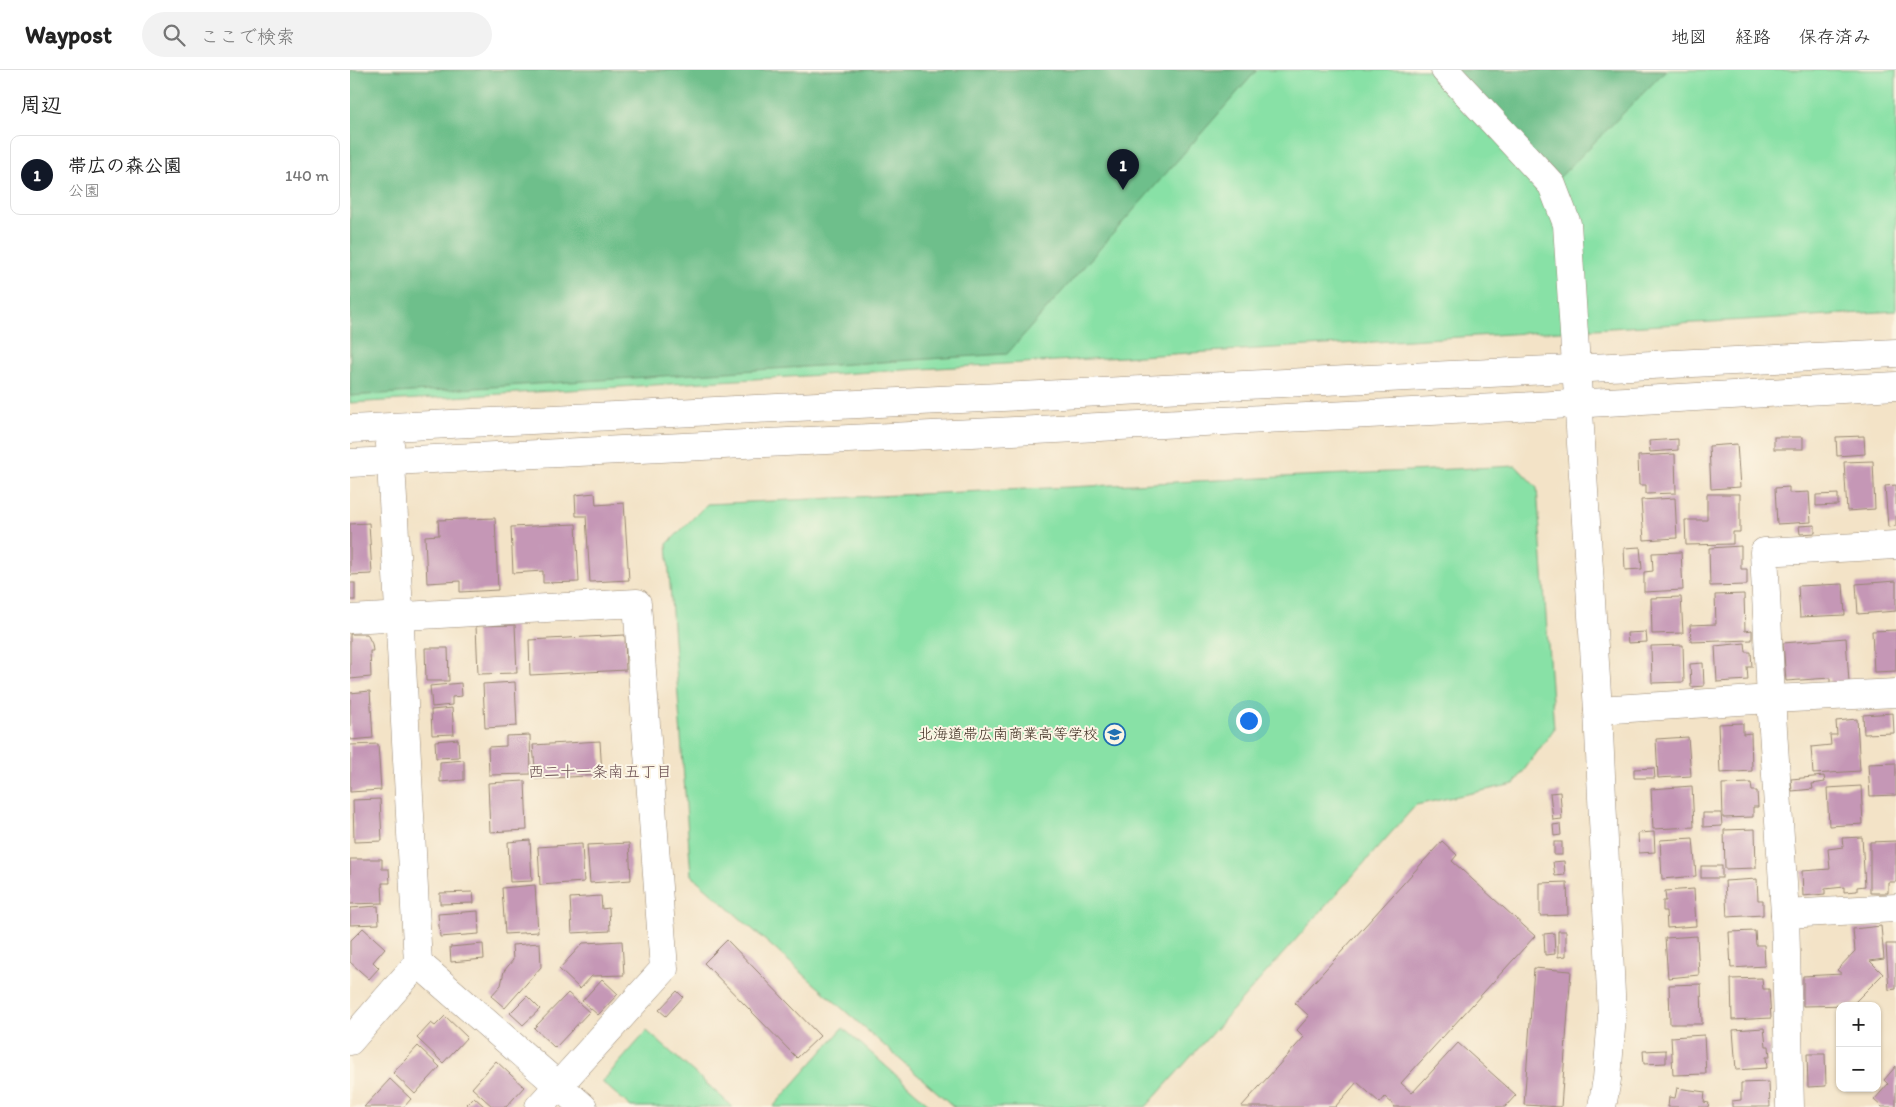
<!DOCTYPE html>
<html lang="ja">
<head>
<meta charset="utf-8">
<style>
  :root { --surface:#fff; --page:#f2f2f2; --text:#222; --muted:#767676; --line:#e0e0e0; --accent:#111827 }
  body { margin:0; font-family:Itim,"Klee One",sans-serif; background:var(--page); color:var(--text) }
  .controls { position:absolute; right:15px; bottom:15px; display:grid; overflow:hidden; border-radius:10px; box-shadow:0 1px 4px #0004 }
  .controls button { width:45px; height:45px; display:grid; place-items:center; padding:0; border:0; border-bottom:1px solid var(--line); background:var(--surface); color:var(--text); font:25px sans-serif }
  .you { position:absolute; left:898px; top:650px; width:18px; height:18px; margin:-12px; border:4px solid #fff; border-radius:50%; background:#1a73e8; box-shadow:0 0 0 8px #1a73e833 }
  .badge { display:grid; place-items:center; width:32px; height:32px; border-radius:50%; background:var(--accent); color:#fff; font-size:16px; font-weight:700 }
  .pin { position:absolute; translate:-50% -41px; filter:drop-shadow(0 1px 2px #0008) }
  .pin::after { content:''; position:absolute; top:26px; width:18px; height:15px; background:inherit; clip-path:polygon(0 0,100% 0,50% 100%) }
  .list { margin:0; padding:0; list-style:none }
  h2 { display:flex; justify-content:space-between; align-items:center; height:65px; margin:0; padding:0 20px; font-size:21px }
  h2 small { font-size:16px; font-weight:400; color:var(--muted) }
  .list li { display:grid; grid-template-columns:32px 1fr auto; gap:15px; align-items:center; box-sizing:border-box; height:80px; margin:0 10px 10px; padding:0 10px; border:1px solid var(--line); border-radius:10px }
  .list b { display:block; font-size:19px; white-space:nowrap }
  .list p { margin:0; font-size:16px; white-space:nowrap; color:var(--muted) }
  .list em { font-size:16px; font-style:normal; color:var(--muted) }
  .icon { flex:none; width:28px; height:28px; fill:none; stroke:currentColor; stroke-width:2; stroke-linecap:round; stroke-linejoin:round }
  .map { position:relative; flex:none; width:1546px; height:1037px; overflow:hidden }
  header { display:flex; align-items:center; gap:30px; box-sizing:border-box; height:70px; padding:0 25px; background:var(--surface); border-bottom:1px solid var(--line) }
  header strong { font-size:24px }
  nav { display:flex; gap:28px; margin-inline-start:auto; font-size:18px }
  .search { width:350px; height:45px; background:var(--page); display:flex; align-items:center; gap:12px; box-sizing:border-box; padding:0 18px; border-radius:28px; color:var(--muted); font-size:19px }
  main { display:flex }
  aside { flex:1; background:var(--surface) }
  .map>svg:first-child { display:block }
  .green { fill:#88e1a6; stroke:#628662 }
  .forest { fill:#6ebf8b; stroke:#547454 }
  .building { fill:#c597b6 }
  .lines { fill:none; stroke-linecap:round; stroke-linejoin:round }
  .minor-casing { stroke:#978672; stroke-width:29 }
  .minor { stroke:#fff; stroke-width:28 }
  .labels { text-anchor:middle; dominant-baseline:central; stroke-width:4; stroke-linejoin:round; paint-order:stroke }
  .poi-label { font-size:15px; fill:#3b2a1e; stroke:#fcf5e5; text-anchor:end }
  .neighbourhood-label { font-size:16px; fill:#6b5053; stroke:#fcf5e5 }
</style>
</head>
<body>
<header>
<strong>Waypost</strong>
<div class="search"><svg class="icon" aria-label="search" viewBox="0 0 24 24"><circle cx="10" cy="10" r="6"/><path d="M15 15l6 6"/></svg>ここで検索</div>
<nav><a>地図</a><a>経路</a><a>保存済み</a></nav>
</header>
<main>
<aside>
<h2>周辺<small></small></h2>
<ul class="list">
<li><span class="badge">1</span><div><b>帯広の森公園</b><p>公園</p></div><em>140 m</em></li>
</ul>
</aside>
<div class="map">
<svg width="1546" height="1037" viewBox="0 0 1546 1037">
  <rect width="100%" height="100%" fill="#fcf5e5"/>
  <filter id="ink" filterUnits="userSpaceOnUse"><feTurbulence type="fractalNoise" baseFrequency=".02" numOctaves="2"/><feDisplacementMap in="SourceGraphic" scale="10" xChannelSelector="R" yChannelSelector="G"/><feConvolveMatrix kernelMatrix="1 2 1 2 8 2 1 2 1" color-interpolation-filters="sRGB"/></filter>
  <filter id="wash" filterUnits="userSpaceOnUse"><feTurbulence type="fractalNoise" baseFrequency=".0096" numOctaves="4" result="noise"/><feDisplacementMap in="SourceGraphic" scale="20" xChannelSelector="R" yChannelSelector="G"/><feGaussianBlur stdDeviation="1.12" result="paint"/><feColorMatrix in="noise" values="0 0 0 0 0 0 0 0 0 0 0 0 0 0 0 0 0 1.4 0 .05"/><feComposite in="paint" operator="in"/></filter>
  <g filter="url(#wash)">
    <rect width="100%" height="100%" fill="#f3e3c7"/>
    <g class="green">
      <path d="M0,0H1546V241L0,333Z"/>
      <path d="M1166,396L1187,418L1204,659L1164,714L1066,735L796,1037H604L341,805L317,474L357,434Z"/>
      <path d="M493,958L582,1037H423Z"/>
      <path d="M297,961L383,1037H281L252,1012Z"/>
    </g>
    <g class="forest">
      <path d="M0,0H907L657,284L0,326Z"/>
      <path d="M1095,0H1316L1202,115Z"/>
    </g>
    <g id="blocks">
      <g class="building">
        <path d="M1514,366L1515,384L1487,386L1486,367Z"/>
        <rect x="1424" y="367" width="29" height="12"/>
        <path d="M1328,369V380L1300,382L1299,371Z"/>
        <path d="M1387,374L1390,417L1361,419L1359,376Z"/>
        <path d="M1325,384L1326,423L1296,424V415H1289L1288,386Z"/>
        <path d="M1523,391L1525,439L1497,441L1494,392Z"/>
        <path d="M1546,415V456L1538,457L1535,416Z"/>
        <path d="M1439,417V423L1459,422L1461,452L1427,454L1425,418Z"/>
        <path d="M245,423L246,435L274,433L279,510L240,512L236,446H226L225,425Z"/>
        <path d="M1357,424H1390V462H1383V474L1336,475L1335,450H1357Z"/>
        <path d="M1488,424V435L1466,436V425Z"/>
        <path d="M1325,428L1327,468L1294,470L1291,430Z"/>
        <path d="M145,448L148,520L110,522V511L77,513L75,466L89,465L88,450Z"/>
        <path d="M19,453L22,504L0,505V454Z"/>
        <path d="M226,454L229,512L193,513V501L163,503L161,457Z"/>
        <path d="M1465,455V463L1450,464L1449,456Z"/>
        <path d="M1391,476V499H1397V515L1360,516L1359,478Z"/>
        <path d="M1290,477L1292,499L1275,500L1274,478Z"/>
        <path d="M1331,482L1333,520L1294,522V502L1303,501L1302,483Z"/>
        <path d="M1546,511V541L1508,544L1506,514Z"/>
        <rect x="0" y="513" width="5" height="17"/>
        <path d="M1493,514L1495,545L1450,547L1448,516Z"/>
        <path d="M1394,524L1395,561L1402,560V570L1341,572L1340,555L1366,554L1365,525Z"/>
        <path d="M1331,527L1333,563L1302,564L1301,528Z"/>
        <path d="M165,555L167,603L128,604L126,556Z"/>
        <path d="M1546,560V601L1524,602L1522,561Z"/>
        <path d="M1296,562L1297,572L1278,573L1277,563Z"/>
        <path d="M0,564H17L22,574L23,581H20L21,607L0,609Z"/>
        <path d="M275,565L276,600L180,605L179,570Z"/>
        <path d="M1496,568L1499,612L1480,614V608L1436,611L1433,573Z"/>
        <path d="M1395,573L1396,582H1401L1402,597H1397L1398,610L1367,612L1365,576Z"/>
        <path d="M1333,575L1334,612L1302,613L1301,576Z"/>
        <path d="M75,578H98L99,611H76Z"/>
        <path d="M1353,593L1354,616L1341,617L1340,594Z"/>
        <path d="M165,612L167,656L135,658L133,614Z"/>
        <path d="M111,613L112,626L102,627V635L82,637L80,616Z"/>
        <path d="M20,621L23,668L0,670V623Z"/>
        <path d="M102,638L104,664L82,665L81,640Z"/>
        <path d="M1543,643L1544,663L1514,664L1513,645Z"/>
        <path d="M1507,649L1510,701L1463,704L1461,677L1481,675L1480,665H1487L1486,651Z"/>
        <path d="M1393,653V664L1401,663L1402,701L1370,703L1368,654Z"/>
        <path d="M180,665L181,704L139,705L138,677L156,676V666Z"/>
        <path d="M1338,667L1341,706L1308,708L1306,669Z"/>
        <path d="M108,669L109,687L86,688L85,671Z"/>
        <path d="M250,671L252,705L186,709L183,675Z"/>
        <path d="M28,674L31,720L0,722V675Z"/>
        <path d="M114,690V710L90,712V692Z"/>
        <path d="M1546,693V725L1520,726L1518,694Z"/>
        <path d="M1304,698L1305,708H1284V699Z"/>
        <path d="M1474,706L1475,712L1462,714L1463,719L1442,721L1441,709Z"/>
        <path d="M175,711L177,760L140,762L138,713Z"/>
        <path d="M1401,713L1402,721H1407L1408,737H1403V747L1373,748L1372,714Z"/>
        <path d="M1342,716L1344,757L1303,759L1301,719Z"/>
        <path d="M1511,716L1513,754L1479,756L1477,718Z"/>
        <path d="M1210,722L1212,749L1203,750L1200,723Z"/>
        <path d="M30,729L32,771L4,772L3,730Z"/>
        <path d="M1353,743H1371L1372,756L1353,757Z"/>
        <path d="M1210,754L1211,765L1204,766L1203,755Z"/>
        <path d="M1405,759L1406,798L1375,799L1374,760Z"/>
        <path d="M1304,762L1305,782L1289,783L1288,763Z"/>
        <path d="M1512,767L1515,816L1507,817V821L1494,822V817L1475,819V824L1453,826L1452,801L1480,799L1478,779L1493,777L1492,768Z"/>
        <path d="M1343,768L1346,806L1312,809L1310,770Z"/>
        <path d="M180,770L182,811L160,812L158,772Z"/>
        <path d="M1092,771L1107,785L1102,791L1185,866L1051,1013L1062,1023L1108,973L1166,1025L1155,1037H1043L1045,1036L1035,1027L1030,1033L1007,1012L985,1037H891L954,967L947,960L959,946L945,933Z"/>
        <path d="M1546,771V812H1538V823H1520V772Z"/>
        <rect x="1204" y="772" width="8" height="13"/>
        <path d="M279,773L281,810L240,813L237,775Z"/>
        <path d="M232,774L234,812L190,815L188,777Z"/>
        <path d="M0,789H32V799H39L40,813H32L33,833L0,834Z"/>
        <path d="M1214,791L1215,805L1205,806L1203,792Z"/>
        <rect x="1351" y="796" width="21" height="12"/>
        <path d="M1407,809L1408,830H1413V845L1377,847L1375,811Z"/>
        <path d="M1217,812L1218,845L1190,846V813Z"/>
        <path d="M185,815L188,862L155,864L152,818Z"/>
        <path d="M1344,819L1346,856L1317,858L1316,841H1313V831H1316L1315,821Z"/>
        <path d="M123,822L124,833L90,834V823Z"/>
        <path d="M251,826L252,839L259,838L260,861L222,863L220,828Z"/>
        <path d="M28,836L29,854L0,855V838Z"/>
        <path d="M128,841L129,864L90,867L88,844Z"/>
        <path d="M1531,856L1534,889L1520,891L1533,904L1502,935L1453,936V906L1492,904L1487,900L1505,881L1503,859Z"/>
        <path d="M13,858L35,878L23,892L29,898L19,909L0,892V871Z"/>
        <path d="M1208,861H1216V886L1208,887Z"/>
        <path d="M1405,861L1406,875H1414L1415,896L1381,898L1379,862Z"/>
        <path d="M1204,863L1205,884L1195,885L1194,864Z"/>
        <path d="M1347,866L1349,905L1318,908L1315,868Z"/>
        <path d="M377,870L470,966L447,988L354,893Z"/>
        <path d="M272,871L274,905L242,906L230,919L209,899L233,873Z"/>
        <path d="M190,873L191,897L155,938L141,926L151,915L154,901L163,890L162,875Z"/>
        <path d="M133,874L134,889L101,892L100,877Z"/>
        <path d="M1536,874H1546V919L1539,920Z"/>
        <path d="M1184,898L1221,901L1211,1037L1174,1035Z"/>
        <path d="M1412,908L1413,919H1419L1421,948L1382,950L1381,909Z"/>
        <path d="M252,909L268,924L248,945L232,931Z"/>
        <path d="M1351,914L1352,954H1320L1319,915Z"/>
        <path d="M327,921L333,927L316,946L309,940Z"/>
        <path d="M218,923L239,942L205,978L184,958Z"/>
        <path d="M177,926L190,939L173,955L160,943Z"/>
        <path d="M95,946L117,967L93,993L67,968L81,953L85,956Z"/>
        <path d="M1414,958L1416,976H1419L1420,987H1416L1417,998L1386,1000L1383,960Z"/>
        <path d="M1354,965L1356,1004L1323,1005L1321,967Z"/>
        <path d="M68,976L90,997L65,1024L43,1003Z"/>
        <path d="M1316,980V993L1294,994L1293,981Z"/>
        <path d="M1457,984H1475L1476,1016L1458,1017Z"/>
        <path d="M146,991L174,1017L156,1037H143L122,1018Z"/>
        <path d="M1546,996V1037H1532L1524,1030L1538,1014L1534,1010Z"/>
        <path d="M40,1009L61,1029L54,1037H14Z"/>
        <path d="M1419,1012L1420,1037H1382V1031L1391,1030V1013Z"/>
        <path d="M1327,1018L1355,1022L1354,1032L1359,1033L1358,1037H1318L1319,1027L1325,1028Z"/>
        <path d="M124,1027L135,1037H114Z"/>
      </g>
    </g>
  </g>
  <g filter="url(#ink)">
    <use href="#blocks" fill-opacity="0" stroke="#978672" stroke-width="1"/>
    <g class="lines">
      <defs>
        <g id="minor">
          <path d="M1095,0L1202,115L1217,154L1248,640L1262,946L1257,1009L1252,1037"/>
          <path d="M0,359L1546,283"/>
          <path d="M0,393L1185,336L1546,316"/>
          <path d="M0,549L287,533L314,899L189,1037"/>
          <path d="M1248,640L1421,629L1546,623"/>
          <path d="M1435,844L1546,838"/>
          <path d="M68,893L233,1037"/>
          <path d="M0,971L68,893L40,374"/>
          <path d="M1440,1037L1435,844L1421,629L1414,482L1546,475"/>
        </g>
      </defs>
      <use href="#minor" class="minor-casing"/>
      <use href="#minor" class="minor"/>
    </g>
  </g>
  <defs>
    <symbol id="school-ring" viewBox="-11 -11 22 22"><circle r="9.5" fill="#fcf5e5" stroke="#1f6fb2" stroke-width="1.5"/><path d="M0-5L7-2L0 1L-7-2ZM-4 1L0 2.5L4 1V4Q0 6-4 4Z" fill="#1f6fb2"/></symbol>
  </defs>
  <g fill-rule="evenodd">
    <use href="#school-ring" x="752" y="652" width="25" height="25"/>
  </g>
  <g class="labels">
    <g class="poi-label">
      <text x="748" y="664">北海道帯広南商業高等学校</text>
    </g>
    <g class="neighbourhood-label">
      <text x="250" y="701">西二十一条南五丁目</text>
    </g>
  </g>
</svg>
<div class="controls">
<button>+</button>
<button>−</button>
</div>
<div class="you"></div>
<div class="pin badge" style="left:773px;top:120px">1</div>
</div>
</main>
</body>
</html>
